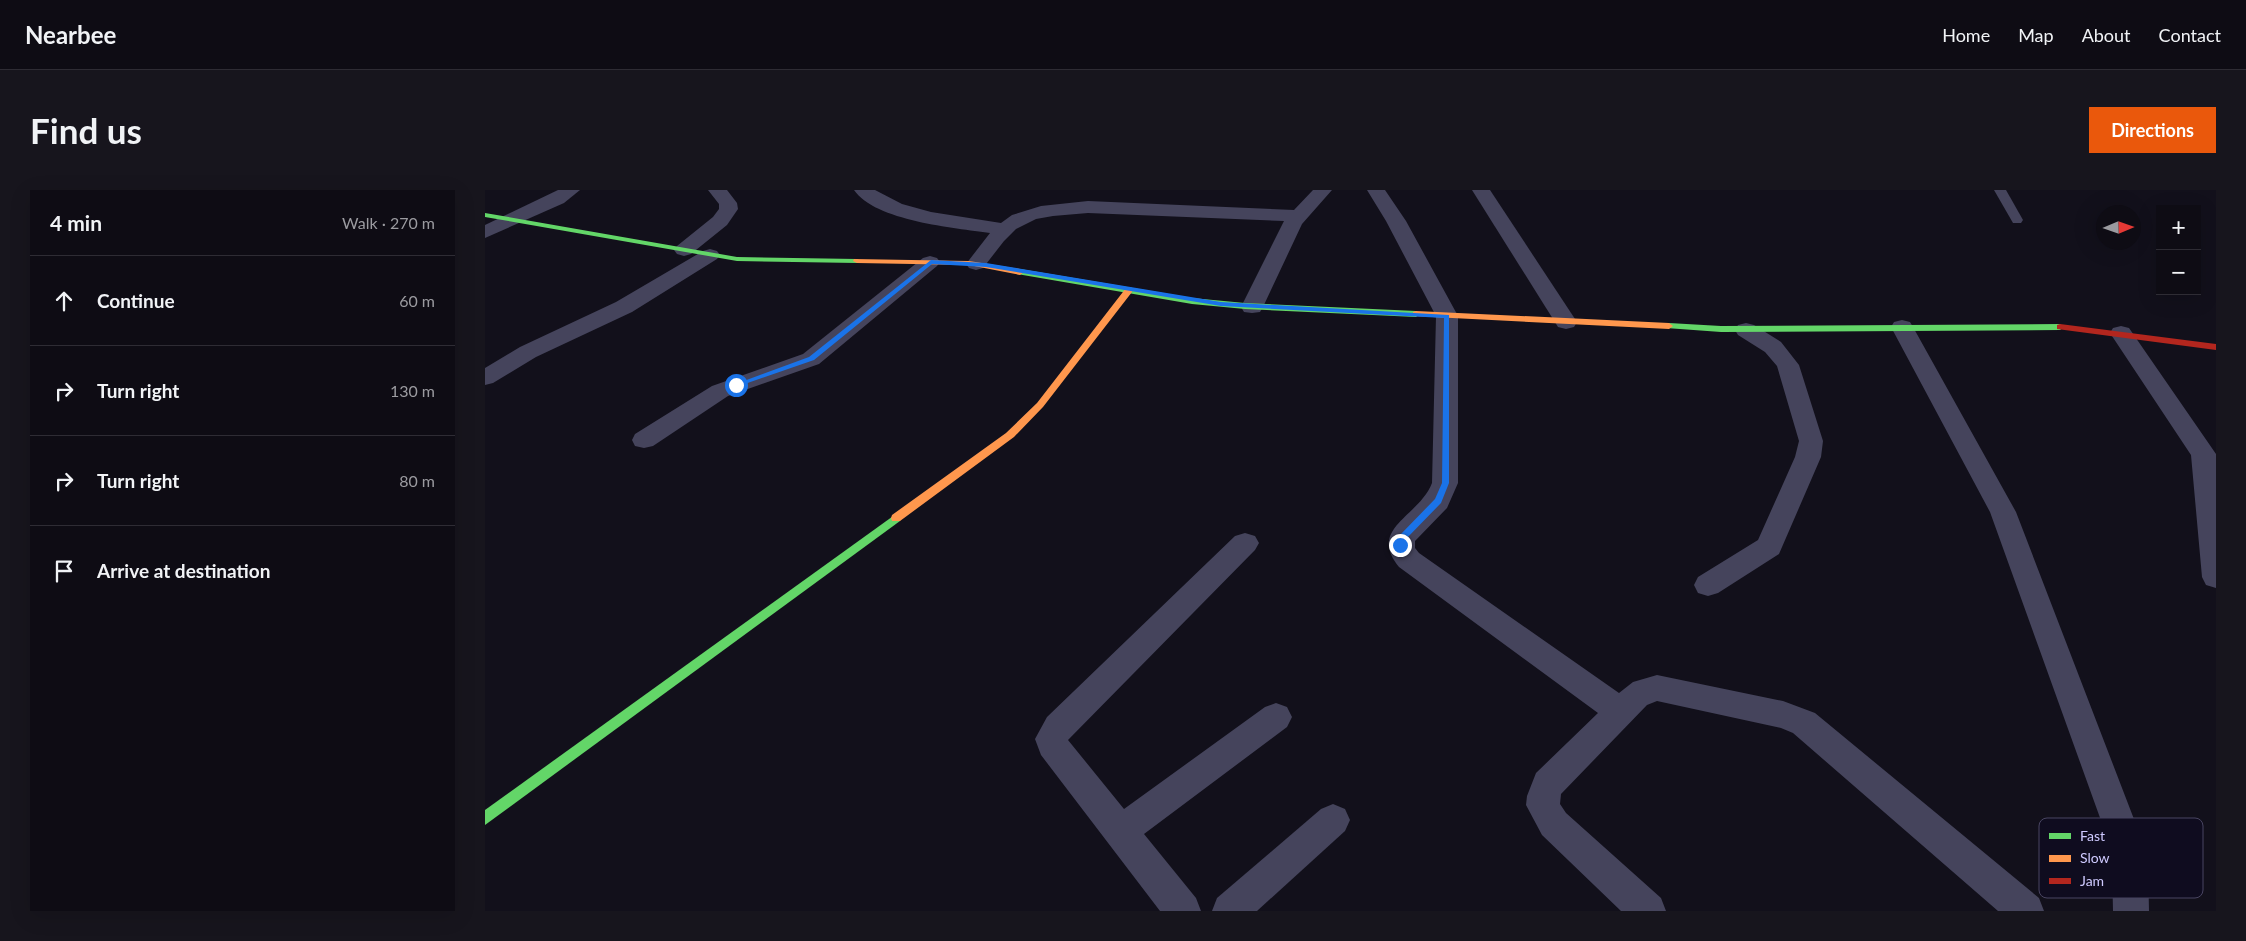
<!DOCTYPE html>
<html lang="en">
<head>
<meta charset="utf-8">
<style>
  :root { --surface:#0e0c14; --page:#17151d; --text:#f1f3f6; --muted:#9b9ba0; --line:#2e2c34; --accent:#ea580c }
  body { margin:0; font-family:Lato,sans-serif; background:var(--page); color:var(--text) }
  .controls { position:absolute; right:15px; top:15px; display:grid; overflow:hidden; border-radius:0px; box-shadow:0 5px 20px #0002 }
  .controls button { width:45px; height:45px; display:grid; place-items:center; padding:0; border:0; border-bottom:1px solid var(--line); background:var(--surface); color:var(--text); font:25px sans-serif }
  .compass { position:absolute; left:1611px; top:15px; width:45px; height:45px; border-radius:50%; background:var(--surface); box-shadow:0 5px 20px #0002; rotate:88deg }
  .stop { position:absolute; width:15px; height:15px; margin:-11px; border:4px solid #1a73e8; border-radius:50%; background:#fff }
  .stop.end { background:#1a73e8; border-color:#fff; box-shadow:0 1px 5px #0008 }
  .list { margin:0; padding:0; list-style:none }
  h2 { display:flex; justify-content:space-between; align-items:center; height:65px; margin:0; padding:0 20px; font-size:21px }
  h2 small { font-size:16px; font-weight:400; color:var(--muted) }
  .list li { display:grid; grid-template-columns:32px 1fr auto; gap:15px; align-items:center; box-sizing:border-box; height:90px; padding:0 20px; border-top:1px solid var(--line) }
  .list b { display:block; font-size:19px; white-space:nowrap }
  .list em { font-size:16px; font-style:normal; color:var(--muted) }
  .icon { flex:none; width:28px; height:28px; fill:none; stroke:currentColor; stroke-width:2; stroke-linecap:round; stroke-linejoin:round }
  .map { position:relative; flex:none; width:1731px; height:721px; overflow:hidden; border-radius:0px }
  header { display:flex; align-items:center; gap:30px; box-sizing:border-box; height:70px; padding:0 25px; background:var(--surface); border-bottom:1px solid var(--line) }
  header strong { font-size:24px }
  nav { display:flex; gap:28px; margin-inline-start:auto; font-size:18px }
  .intro { display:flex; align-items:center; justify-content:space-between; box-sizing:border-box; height:120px; padding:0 30px }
  h1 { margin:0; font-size:35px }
  .button { padding:12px 22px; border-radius:0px; background:var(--accent); color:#fff; font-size:18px; font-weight:700 }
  main { display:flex; gap:30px; padding:0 30px }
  aside { flex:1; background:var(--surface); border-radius:0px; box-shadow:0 5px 20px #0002 }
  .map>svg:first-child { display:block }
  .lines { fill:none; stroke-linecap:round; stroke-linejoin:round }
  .lane { fill:#45445c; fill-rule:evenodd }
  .street { fill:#45445c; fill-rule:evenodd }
  .fast { fill:#63d668; fill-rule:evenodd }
  .slow { fill:#ff974d; fill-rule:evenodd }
  .jam { fill:#b3261e; fill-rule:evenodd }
  .route { fill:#1a73e8 }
  .key { fill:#0f0c1f; stroke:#494562; stroke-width:1 }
  .key-label { font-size:14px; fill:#cfcaff }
</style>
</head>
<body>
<header>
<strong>Nearbee</strong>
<nav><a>Home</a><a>Map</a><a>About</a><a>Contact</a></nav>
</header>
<div class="intro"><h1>Find us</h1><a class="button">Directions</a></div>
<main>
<aside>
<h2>4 min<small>Walk · 270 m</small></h2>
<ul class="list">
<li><svg class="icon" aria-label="ahead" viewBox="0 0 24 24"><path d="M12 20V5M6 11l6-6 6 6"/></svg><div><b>Continue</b></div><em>60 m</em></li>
<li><svg class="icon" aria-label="right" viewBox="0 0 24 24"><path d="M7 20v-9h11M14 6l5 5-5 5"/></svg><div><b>Turn right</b></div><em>130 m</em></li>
<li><svg class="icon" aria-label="right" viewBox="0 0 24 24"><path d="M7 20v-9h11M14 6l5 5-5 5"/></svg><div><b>Turn right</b></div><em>80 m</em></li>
<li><svg class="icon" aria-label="arrive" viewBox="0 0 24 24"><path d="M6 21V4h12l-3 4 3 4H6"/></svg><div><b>Arrive at destination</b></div></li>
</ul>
</aside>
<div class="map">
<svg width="1731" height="721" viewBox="0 0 1731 721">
  <rect width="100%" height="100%" fill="#12101b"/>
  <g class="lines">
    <path class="lane" d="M1509,0H1521L1538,30L1536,33H1528Z"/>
    <g class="street">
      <path d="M73,0H95L79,13L0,48V35Z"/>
      <path d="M223,0H242L252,13L253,19L242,35L206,64L199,66L192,64L189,60L192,56L228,27L234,19V14Z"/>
      <path d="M369,0H390L417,14L446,22L516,33L527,25L556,16L603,11L809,20L828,0H847L817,34L778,117L775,122L767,123L759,122L756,117L799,31L603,23L568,26L551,29L531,39L519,51L498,78L491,80L484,78L481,74L505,43C470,38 390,31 369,0Z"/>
      <path d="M882,0H900L921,31L973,126V293L962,318L930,351V358L934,363L1134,503L1148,492L1172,485L1298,511L1330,523L1554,708L1559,721H1513L1308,543L1296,538L1172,511L1162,515L1076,604L1075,614L1081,623L1176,708L1181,721H1136L1057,645L1041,615L1042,606L1051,583L1113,523L914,377C882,338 934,327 947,293L951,126L901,31Z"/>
      <path d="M987,0H1005L1092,132L1089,137L1081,139L1073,137Z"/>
      <path d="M225,59L232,61L235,65L232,69L147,122L51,167L8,193L0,195V178L35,157L131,112L218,61Z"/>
      <path d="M445,66L452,68L455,72L452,76L334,174L243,206L168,256L159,258L150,256L147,250L150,244L227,196L318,164L438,68Z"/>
      <path d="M1417,130L1425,132L1428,137L1531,322L1657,650L1663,675L1664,721H1628L1627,675L1623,650L1505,322L1406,137L1409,132Z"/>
      <path d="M1261,133L1269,135L1296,152L1314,175L1338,251L1336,267L1294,364L1233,403L1223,406L1213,403L1209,395L1213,387L1273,350L1310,267L1314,251L1292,176L1280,162L1253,145L1250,140L1253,135Z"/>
      <path d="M1636,136L1644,138L1731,264V398L1721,395L1717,387L1706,265L1625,143L1628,138Z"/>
      <path d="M760,343L770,346L774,353L770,360L583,550L639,619L780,517L791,513L802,517L807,527L802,537L659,644L711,708L716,721H675L556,565L550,549L562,527L750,346Z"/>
      <path d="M848,614L860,619L865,630L860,641L772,721H727L732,708L836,619Z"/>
    </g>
    <g class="fast">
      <path d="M0,23L252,67L372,69L376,71L372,73L252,71L0,27Z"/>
      <path d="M535,79L707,108L760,113L931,121L935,124L931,127L760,119L707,114L532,84L531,82Z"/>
      <path d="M1184,133L1236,136L1575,134L1579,137L1575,140L1236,142L1181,138L1180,136Z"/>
      <path d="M411,324L415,325L416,328L415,331L0,635V620Z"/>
    </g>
    <g class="slow">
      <path d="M369,69L484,71L535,79L539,82L535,85L484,75L372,73L368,71Z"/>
      <path d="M644,97L647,98V102L558,217L529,247L415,331H407L406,328L407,325L521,243L552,213L641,98Z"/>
      <path d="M931,121L1184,133L1188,136L1184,139L928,126V122Z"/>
    </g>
    <path class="jam" d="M1575,134L1731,154V160L1572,139V135Z"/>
  </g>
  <path class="route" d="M446,70L501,73L736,112L964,125V293L956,313L921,349L917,357H912L915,345L950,309L957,293L959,128L736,116L501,77L447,74L329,170L254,196L248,195L324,167Z"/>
  <rect x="1554" y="628" width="164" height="80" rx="8" class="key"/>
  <rect x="1564" y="643" width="22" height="6" fill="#63d668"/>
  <rect x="1564" y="665" width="22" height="7" fill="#ff974d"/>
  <rect x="1564" y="688" width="22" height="6" fill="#b3261e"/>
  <g class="key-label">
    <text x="1595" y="651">Fast</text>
    <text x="1595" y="673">Slow</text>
    <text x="1595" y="696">Jam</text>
  </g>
</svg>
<div class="controls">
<button>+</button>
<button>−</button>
</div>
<svg class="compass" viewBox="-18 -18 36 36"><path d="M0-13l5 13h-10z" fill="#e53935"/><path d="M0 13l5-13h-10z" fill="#9b9ba0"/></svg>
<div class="stop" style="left:251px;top:195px"></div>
<div class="stop end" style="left:915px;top:355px"></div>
</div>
</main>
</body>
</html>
